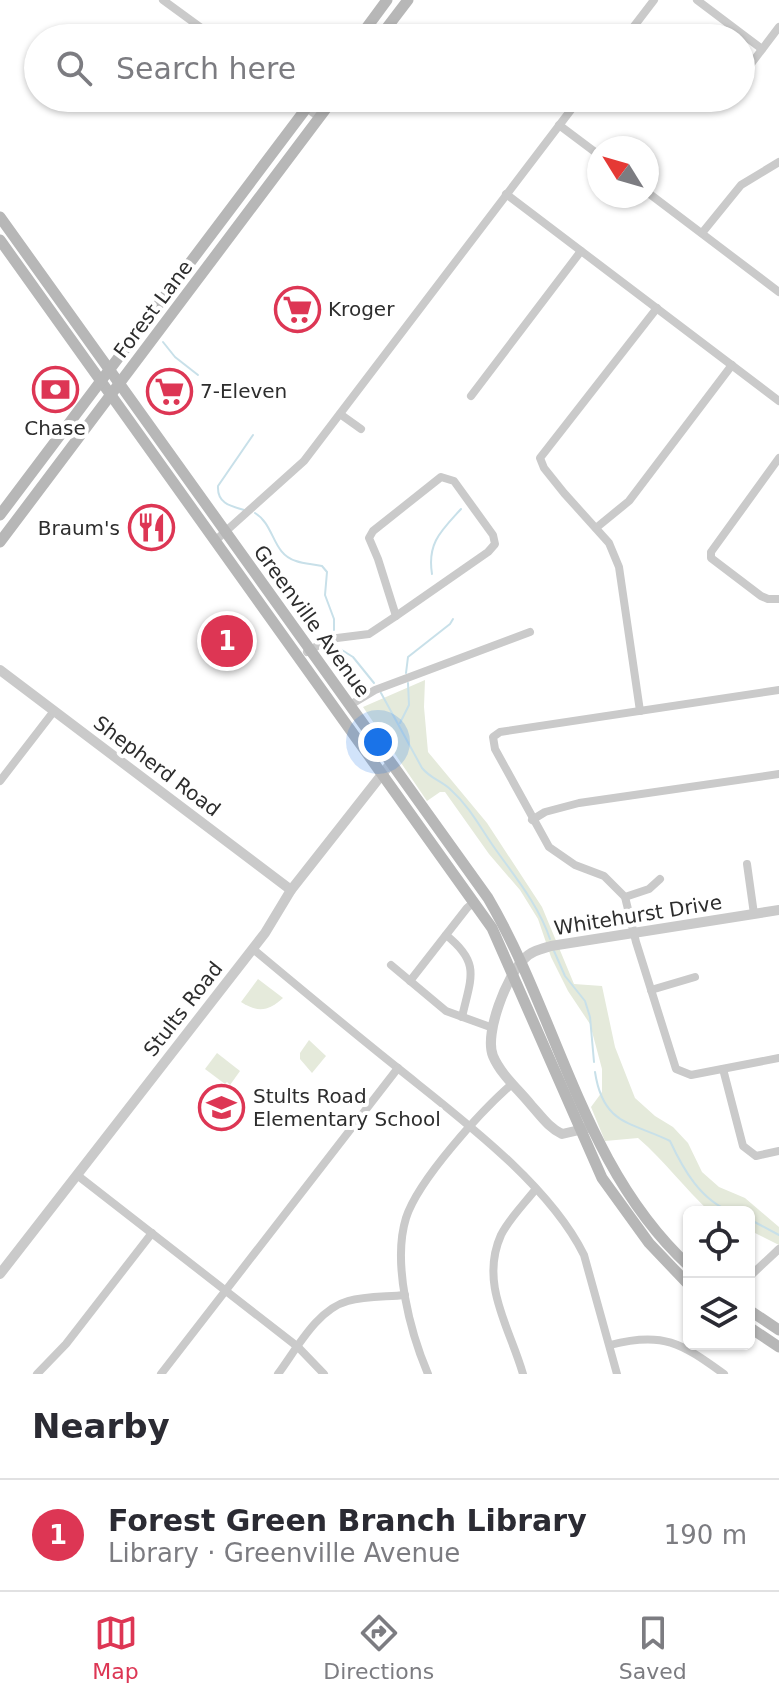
<!DOCTYPE html>
<html lang="en">
<head>
<meta charset="utf-8">
<style>
  :root { --surface:#fff; --page:#f7f7f7; --text:#2b2b33; --muted:#7c7c81; --line:#e1e1e2; --accent:#dd3654 }
  body { margin:0; font-family:"DejaVu Sans",sans-serif; background:var(--page); color:var(--text) }
  .controls { position:absolute; right:24px; bottom:24px; display:grid; overflow:hidden; border-radius:12px; box-shadow:0 2px 6px #0004 }
  .controls button { width:72px; height:72px; display:grid; place-items:center; padding:0; border:0; border-bottom:2px solid var(--line); background:var(--surface); color:var(--text); font:40px sans-serif }
  .compass { position:absolute; left:587px; top:136px; width:72px; height:72px; border-radius:50%; background:var(--surface); box-shadow:0 2px 6px #0004; rotate:307deg }
  .you { position:absolute; left:378px; top:742px; width:28px; height:28px; margin:-20px; border:6px solid #fff; border-radius:50%; background:#1a73e8; box-shadow:0 0 0 12px #1a73e833 }
  .badge { display:grid; place-items:center; width:52px; height:52px; border-radius:50%; background:var(--accent); color:#fff; font-size:26px; font-weight:700 }
  .pin { position:absolute; translate:-50% -50%; border:4px solid #fff; box-shadow:0 2px 8px #0006 }
  .list { margin:0; padding:0; list-style:none }
  h2 { display:flex; justify-content:space-between; align-items:center; height:104px; margin:0; padding:0 32px; font-size:34px }
  h2 small { font-size:26px; font-weight:400; color:var(--muted) }
  .list li { display:grid; grid-template-columns:52px 1fr auto; gap:24px; align-items:center; box-sizing:border-box; height:112px; padding:0 32px; border-top:2px solid var(--line) }
  .list b { display:block; font-size:30px; white-space:nowrap }
  .list p { margin:0; font-size:26px; white-space:nowrap; color:var(--muted) }
  .list em { font-size:26px; font-style:normal; color:var(--muted) }
  .icon { flex:none; width:44px; height:44px; fill:none; stroke:currentColor; stroke-width:2; stroke-linecap:round; stroke-linejoin:round }
  .map { position:relative; flex:none; width:779px; height:1374px; overflow:hidden }
  .search { position:absolute; background:var(--surface); box-shadow:0 2px 6px #0004; left:24px; right:24px; top:24px; height:88px; display:flex; align-items:center; gap:20px; box-sizing:border-box; padding:0 28px; border-radius:44px; color:var(--muted); font-size:30px }
  .sheet { height:216px; background:var(--surface) }
  nav { display:flex; justify-content:space-around; align-items:center; box-sizing:border-box; height:112px; border-top:2px solid var(--line); background:var(--surface); font-size:22px; color:var(--muted) }
  nav a { display:grid; justify-items:center; gap:4px }
  nav .on { color:var(--accent) }
  .map>svg:first-child { display:block }
  .green { fill:#e5eadb }
  .lines { fill:none; stroke-linecap:round; stroke-linejoin:round }
  .stream { stroke:#c8e0e9; stroke-width:2 }
  .minor { stroke:#cacaca; stroke-width:8 }
  .tertiary { stroke:#cacaca; stroke-width:10 }
  .secondary { stroke:#b7b7b7; stroke-width:11 }
  .labels { text-anchor:middle; dominant-baseline:central; stroke-width:8; stroke-linejoin:round; paint-order:stroke }
  .street-label { font-size:20px; fill:#2d2d2d; stroke:#fff }
  .poi-label { font-size:20px; fill:#2d2d2d; stroke:#fff; text-anchor:start }
</style>
</head>
<body>
<div class="map">
<svg width="779" height="1374" viewBox="0 0 779 1374">
  <rect width="100%" height="100%" fill="#fff"/>
  <g class="green">
    <path d="M425,680L424,707L428,752L487,823L542,907L574,984L602,986L615,1047L635,1098L655,1116L673,1127L688,1143L702,1172L719,1187L745,1198L779,1227V1245L749,1230V1212H710C684,1188 665,1161 638,1138L605,1141L591,1107L602,1092V1069L590,1024L568,991L551,957L538,919L520,890L489,854L445,792H440L427,801L363,707Z"/>
    <path d="M258,979L283,998C269,1011 258,1013 241,1002Z"/>
    <path d="M309,1040L326,1056L312,1073L300,1059V1053Z"/>
    <path d="M217,1053L240,1071L230,1085L227,1082L225,1084L205,1069Z"/>
  </g>
  <g class="lines">
    <g class="stream">
      <path d="M163,342L175,357L198,375"/>
      <path d="M244,510C230,506 217,503 218,486L253,435"/>
      <path d="M255,513C275,525 272,554 296,561C304,564 313,564 322,566L327,572L325,595L334,619V630"/>
      <path d="M432,574C427,543 441,531 461,509"/>
      <path d="M334,642L337,647L353,657L374,683"/>
      <path d="M406,673L408,657L450,624L453,619"/>
      <path d="M381,693L422,768C431,779 442,781 451,790C470,807 481,829 496,850C516,878 539,906 550,939"/>
      <path d="M400,723L409,705L408,683"/>
      <path d="M554,951L565,976L585,1001L590,1017L594,1062"/>
      <path d="M595,1072C603,1125 631,1122 670,1141C683,1169 701,1201 732,1212"/>
      <path d="M749,1219L779,1235"/>
    </g>
    <g class="minor">
      <path d="M163,0L215,38"/>
      <path d="M697,0L762,49"/>
      <path d="M625,38L654,0"/>
      <path d="M741,77L779,27"/>
      <path d="M294,98L320,118"/>
      <path d="M686,108L714,98"/>
      <path d="M559,125L599,155"/>
      <path d="M647,192L779,292"/>
      <path d="M506,194L779,401"/>
      <path d="M702,233L741,185L779,162"/>
      <path d="M471,396L581,251"/>
      <path d="M340,414L361,429"/>
      <path d="M779,458L711,552V558L761,596L768,599H779"/>
      <path d="M441,477L454,481L493,535L495,544L488,552L396,616L378,559L369,538L373,531Z"/>
      <path d="M596,528L629,501L732,365"/>
      <path d="M216,540L304,461L580,98"/>
      <path d="M307,652L329,639L369,634L396,616"/>
      <path d="M779,690L500,732L493,737L495,749L549,847L575,865L604,876L625,897L636,942L676,1069L691,1075L779,1058"/>
      <path d="M350,705L375,690L530,632"/>
      <path d="M640,711L619,567L609,543L564,493L544,468L540,458L657,308"/>
      <path d="M0,781L54,711"/>
      <path d="M532,820L545,812L579,803L779,774"/>
      <path d="M747,864L754,914"/>
      <path d="M625,897L649,889L660,879"/>
      <path d="M446,935C481,963 471,977 462,1017"/>
      <path d="M253,949C301,989 350,1030 399,1069C460,1118 549,1184 584,1255L617,1374"/>
      <path d="M391,965L446,1011L493,1028"/>
      <path d="M410,981L467,908L474,902"/>
      <path d="M651,990L695,977"/>
      <path d="M723,1069L743,1146L756,1156L779,1151"/>
      <path d="M77,1175L298,1347L324,1374"/>
      <path d="M749,1277L779,1249"/>
      <path d="M610,1345C663,1331 681,1343 724,1374"/>
      <path d="M37,1374L66,1344L152,1233"/>
      <path d="M161,1374L398,1068"/>
      <path d="M278,1374C296,1350 317,1309 348,1301C366,1296 387,1297 405,1295"/>
      <path d="M428,1374C410,1332 392,1263 406,1218C418,1180 482,1110 512,1084"/>
      <path d="M523,1374C510,1328 479,1284 501,1235C509,1219 524,1204 535,1190"/>
    </g>
    <g class="tertiary">
      <path d="M0,670L291,890"/>
      <path d="M588,1128L562,1134C549,1128 541,1116 531,1105C519,1090 501,1075 493,1056C484,1034 507,975 524,959C531,951 541,949 551,946L779,910"/>
      <path d="M0,1274L265,933L291,890L391,763"/>
    </g>
    <g class="secondary">
      <path d="M359,38L387,0"/>
      <path d="M379,38L408,0"/>
      <path d="M0,217L488,898C559,1019 582,1167 689,1266"/>
      <path d="M0,240L492,928L602,1178L649,1243L689,1285"/>
      <path d="M0,515L314,98"/>
      <path d="M0,542L334,98"/>
      <path d="M749,1310L779,1330"/>
      <path d="M749,1327L779,1347"/>
    </g>
  </g>
  <defs>
    <symbol id="supermarket-ring" viewBox="-11 -11 22 22"><circle r="9.5" fill="#fff" stroke="#dd3654" stroke-width="1.5"/><path d="M-6-5.5h2.5l.6 2H6L4.5 2H-2.5L-4.4-4H-6ZM-1.5 3.2a1.3 1.3 0 1 0 .1 0ZM3 3.2a1.3 1.3 0 1 0 .1 0Z" fill="#dd3654"/></symbol>
    <symbol id="bank-ring" viewBox="-11 -11 22 22"><circle r="9.5" fill="#fff" stroke="#dd3654" stroke-width="1.5"/><path d="M-6-4H6V4H-6ZM0-2.3a2.3 2.3 0 1 0 0 4.6a2.3 2.3 0 1 0 0-4.6Z" fill="#dd3654"/></symbol>
    <symbol id="restaurant-ring" viewBox="-11 -11 22 22"><circle r="9.5" fill="#fff" stroke="#dd3654" stroke-width="1.5"/><path d="M-5-6h1v4h1v-4h1v4h1v-4h1v5L-1.5 .5V6h-2V.5L-5-1ZM5-6V6H3V1.5H1.5Q1.5-4 5-6Z" fill="#dd3654"/></symbol>
    <symbol id="school-ring" viewBox="-11 -11 22 22"><circle r="9.5" fill="#fff" stroke="#dd3654" stroke-width="1.5"/><path d="M0-5L7-2L0 1L-7-2ZM-4 1L0 2.5L4 1V4Q0 6-4 4Z" fill="#dd3654"/></symbol>
  </defs>
  <g fill-rule="evenodd">
    <use href="#supermarket-ring" x="272" y="284" width="51" height="51"/>
    <use href="#bank-ring" x="30" y="364" width="51" height="51"/>
    <use href="#supermarket-ring" x="144" y="366" width="51" height="51"/>
    <use href="#restaurant-ring" x="126" y="502" width="51" height="51"/>
    <use href="#school-ring" x="196" y="1082" width="51" height="51"/>
  </g>
  <g class="labels">
    <g class="street-label">
      <text transform="translate(153 309) rotate(-53)">Forest Lane</text>
      <text transform="translate(312 621) rotate(54)">Greenville Avenue</text>
      <text transform="translate(157 766) rotate(37)">Shepherd Road</text>
      <text transform="translate(638 915) rotate(-9)">Whitehurst Drive</text>
      <text transform="translate(183 1009) rotate(-52)">Stults Road</text>
    </g>
    <g class="poi-label">
      <text x="328" y="309">Kroger</text>
      <text x="200" y="391">7-Eleven</text>
      <text x="55" y="428" text-anchor="middle">Chase</text>
      <text x="120" y="528" text-anchor="end">Braum's</text>
      <text x="253" y="1096">Stults Road<tspan x="253" dy="23">Elementary School</tspan></text>
    </g>
  </g>
</svg>
<div class="controls">
<button><svg class="icon" aria-label="locate" viewBox="0 0 24 24"><circle cx="12" cy="12" r="6"/><path d="M12 2v4M12 18v4M2 12h4M18 12h4"/></svg></button>
<button><svg class="icon" aria-label="layers" viewBox="0 0 24 24"><path d="M12 4l9 5-9 5-9-5zM3 14l9 5 9-5"/></svg></button>
</div>
<svg class="compass" viewBox="-18 -18 36 36"><path d="M0-13l5 13h-10z" fill="#e53935"/><path d="M0 13l5-13h-10z" fill="#7c7c81"/></svg>
<div class="you"></div>
<div class="pin badge" style="left:227px;top:641px">1</div>
<div class="search"><svg class="icon" aria-label="search" viewBox="0 0 24 24"><circle cx="10" cy="10" r="6"/><path d="M15 15l6 6"/></svg>Search here</div>
</div>
<section class="sheet">
<h2>Nearby<small></small></h2>
<ul class="list">
<li><span class="badge">1</span><div><b>Forest Green Branch Library</b><p>Library · Greenville Avenue</p></div><em>190 m</em></li>
</ul>
</section>
<nav>
<a class="on"><svg class="icon" aria-label="map" viewBox="0 0 24 24"><path d="M3 6l6-2 6 2 6-2v14l-6 2-6-2-6 2zM9 4v14M15 6v14"/></svg>Map</a>
<a><svg class="icon" aria-label="directions" viewBox="0 0 24 24"><path d="M12 3l9 9-9 9-9-9zM9 14v-3h6M13 9l2 2-2 2"/></svg>Directions</a>
<a><svg class="icon" aria-label="saved" viewBox="0 0 24 24"><path d="M7 4h10v16l-5-4-5 4z"/></svg>Saved</a>
</nav>
</body>
</html>
